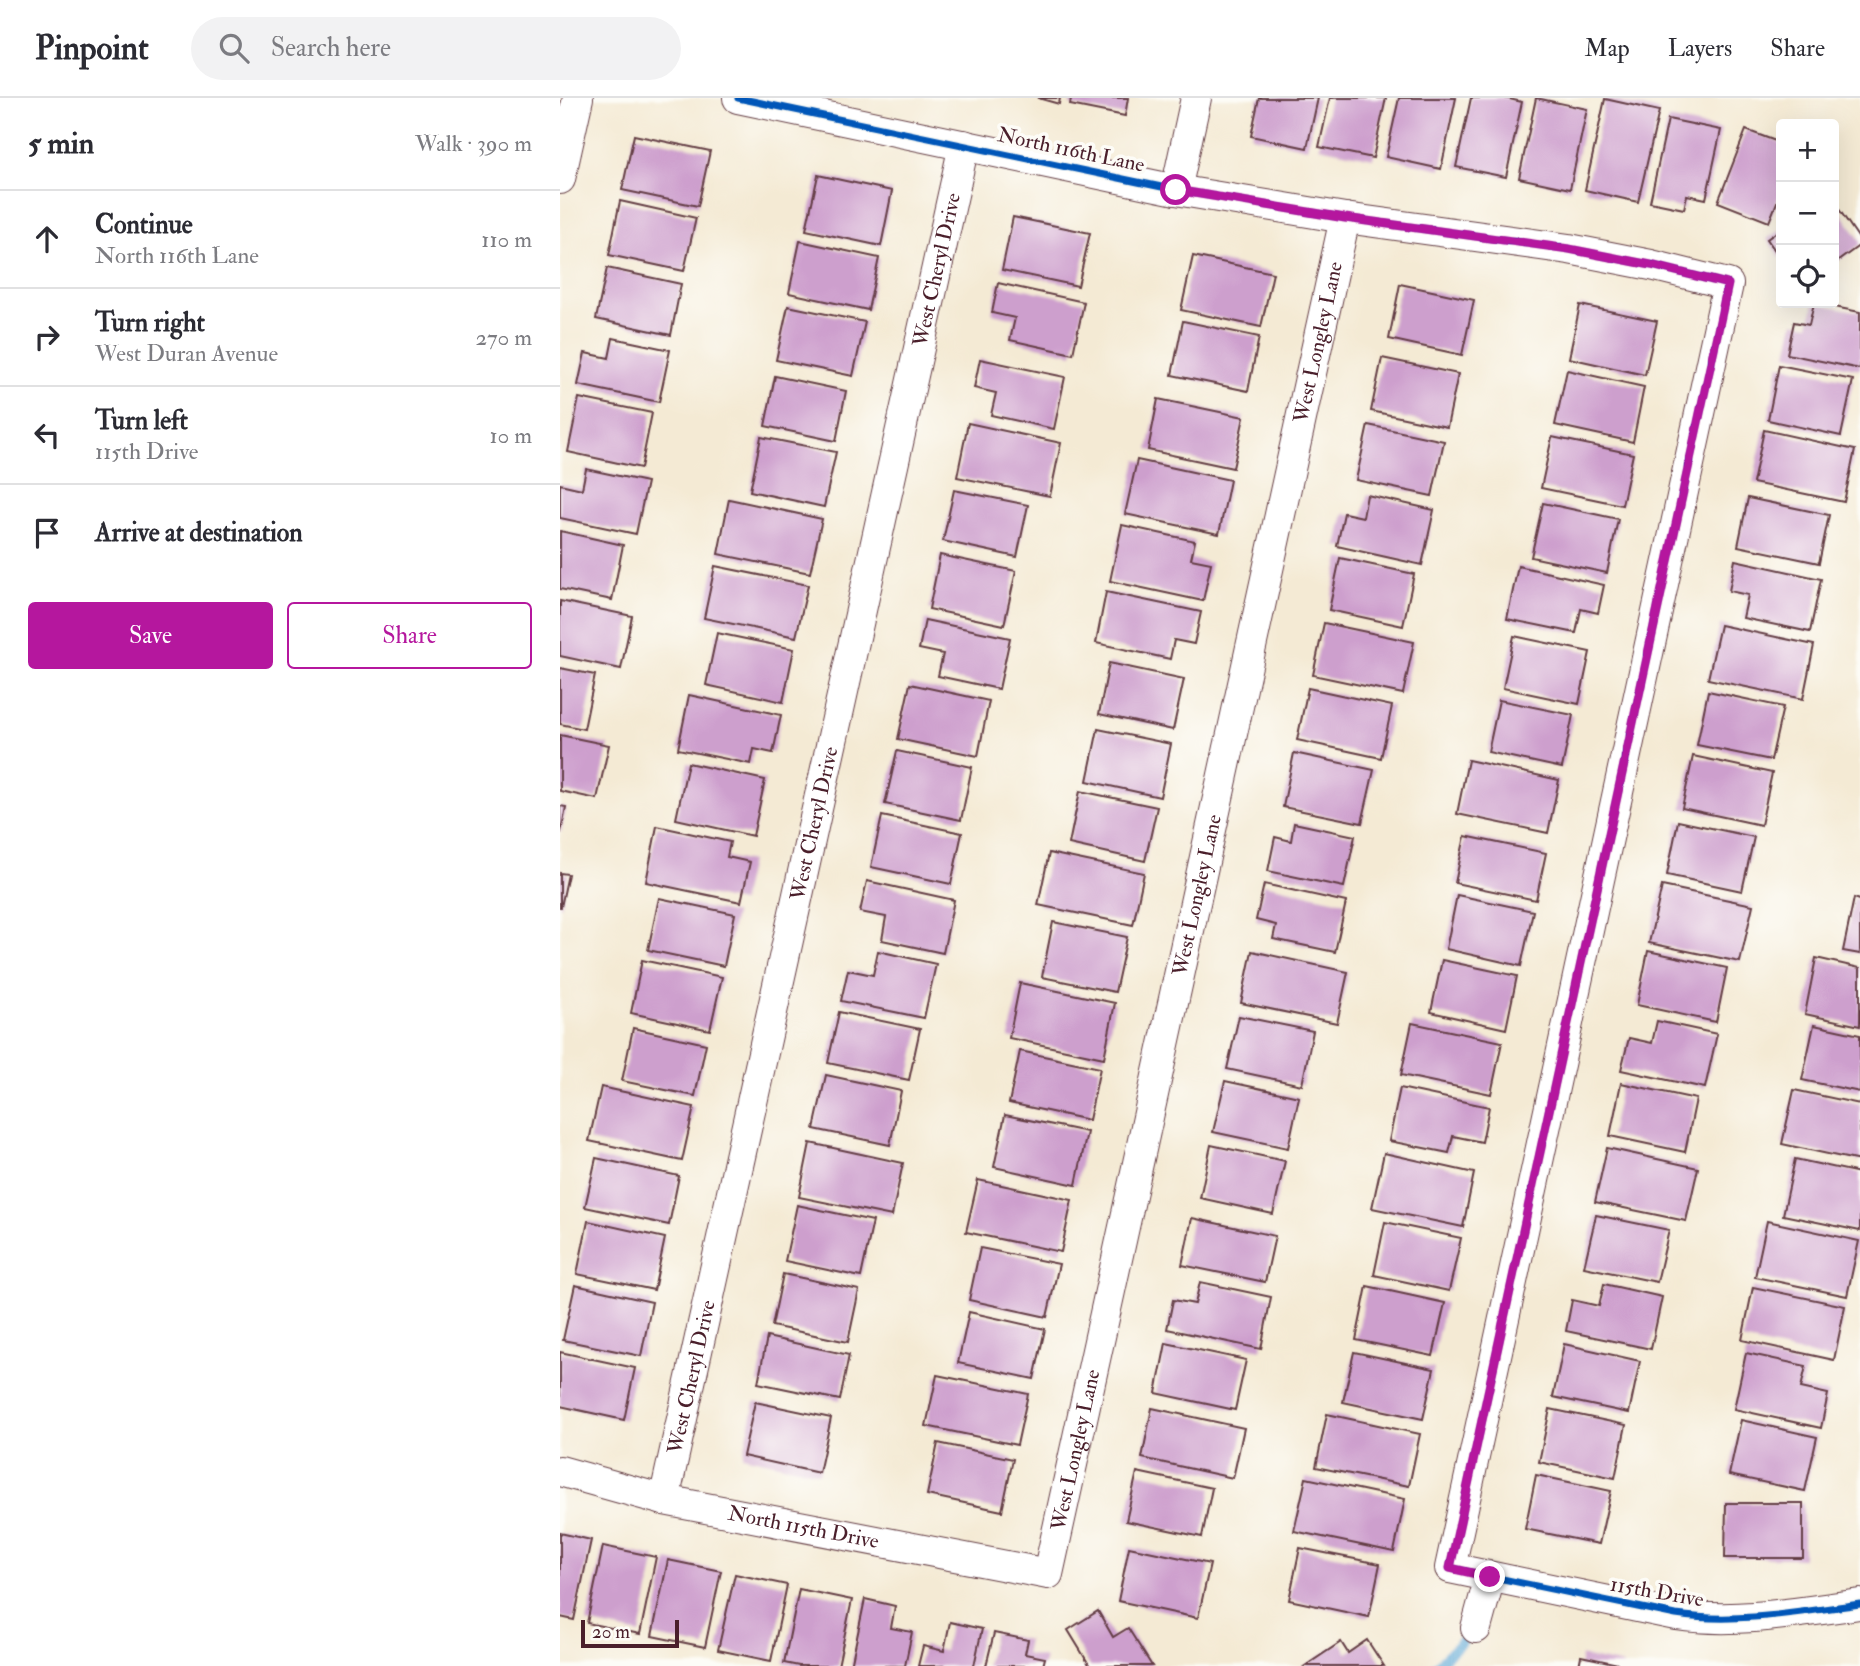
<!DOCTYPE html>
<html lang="en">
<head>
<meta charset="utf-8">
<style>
  :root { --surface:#fff; --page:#f2f2f3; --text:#2b2b33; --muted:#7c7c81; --line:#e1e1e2; --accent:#b5179e }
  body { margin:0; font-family:"IM FELL Double Pica",serif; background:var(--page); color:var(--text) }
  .controls { position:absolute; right:21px; top:21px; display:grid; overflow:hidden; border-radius:7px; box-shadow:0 7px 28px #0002 }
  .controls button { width:63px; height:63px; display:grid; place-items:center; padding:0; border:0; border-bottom:2px solid var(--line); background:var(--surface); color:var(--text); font:35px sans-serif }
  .scale { position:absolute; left:21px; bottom:18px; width:98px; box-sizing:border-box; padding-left:7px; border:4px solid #4a1f2b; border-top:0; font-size:19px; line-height:24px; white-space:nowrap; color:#4a1f2b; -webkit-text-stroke:5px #fdfcf7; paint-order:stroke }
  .stop { position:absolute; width:21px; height:21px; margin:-16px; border:5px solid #b5179e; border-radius:50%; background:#fff }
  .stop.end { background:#b5179e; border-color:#fff; box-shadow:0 2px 7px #0008 }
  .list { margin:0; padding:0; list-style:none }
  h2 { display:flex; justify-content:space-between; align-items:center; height:91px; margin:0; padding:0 28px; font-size:30px }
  h2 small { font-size:23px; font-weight:400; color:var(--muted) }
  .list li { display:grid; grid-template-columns:46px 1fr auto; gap:21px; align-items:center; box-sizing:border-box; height:98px; padding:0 28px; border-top:2px solid var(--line) }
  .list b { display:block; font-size:26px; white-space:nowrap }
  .list p { margin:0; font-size:23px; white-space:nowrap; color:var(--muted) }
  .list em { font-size:23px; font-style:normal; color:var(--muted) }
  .actions { display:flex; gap:14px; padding:21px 28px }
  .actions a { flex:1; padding:16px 0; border:2px solid var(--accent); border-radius:7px; text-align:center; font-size:24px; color:var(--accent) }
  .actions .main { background:var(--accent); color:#fff }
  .icon { flex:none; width:38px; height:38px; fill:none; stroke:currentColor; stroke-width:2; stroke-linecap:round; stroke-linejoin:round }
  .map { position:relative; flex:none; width:1300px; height:1568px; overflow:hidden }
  header { display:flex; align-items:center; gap:42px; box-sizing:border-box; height:98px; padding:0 35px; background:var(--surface); border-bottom:2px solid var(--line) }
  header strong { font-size:33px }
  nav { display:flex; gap:38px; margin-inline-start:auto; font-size:24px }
  .search { width:490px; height:63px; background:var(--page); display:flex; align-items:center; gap:18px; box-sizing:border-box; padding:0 24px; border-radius:38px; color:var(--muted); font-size:26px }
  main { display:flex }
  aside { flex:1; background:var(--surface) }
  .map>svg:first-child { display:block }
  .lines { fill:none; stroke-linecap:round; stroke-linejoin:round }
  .stream { stroke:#5ea8d6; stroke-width:10 }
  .building { fill:#cd9fcd }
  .street-casing { stroke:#643d44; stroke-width:32 }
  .street { stroke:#fff; stroke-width:30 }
  .cycleway-casing { stroke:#fdfcf7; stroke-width:11 }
  .cycleway { stroke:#0057b8; stroke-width:7 }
  .route { stroke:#b5179e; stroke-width:9 }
  .labels { text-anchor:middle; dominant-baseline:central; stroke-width:7; stroke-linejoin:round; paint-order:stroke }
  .street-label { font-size:21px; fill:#4a1f2b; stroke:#fdfcf7 }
</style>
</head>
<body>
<header>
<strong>Pinpoint</strong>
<div class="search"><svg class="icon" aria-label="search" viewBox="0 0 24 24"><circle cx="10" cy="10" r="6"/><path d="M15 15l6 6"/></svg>Search here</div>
<nav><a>Map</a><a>Layers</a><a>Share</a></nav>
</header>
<main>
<aside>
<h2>5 min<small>Walk · 390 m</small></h2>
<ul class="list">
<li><svg class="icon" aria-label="ahead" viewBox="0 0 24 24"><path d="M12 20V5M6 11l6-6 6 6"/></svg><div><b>Continue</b><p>North 116th Lane</p></div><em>110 m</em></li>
<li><svg class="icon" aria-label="right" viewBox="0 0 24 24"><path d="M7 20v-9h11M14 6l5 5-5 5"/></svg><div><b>Turn right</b><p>West Duran Avenue</p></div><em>270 m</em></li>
<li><svg class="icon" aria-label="left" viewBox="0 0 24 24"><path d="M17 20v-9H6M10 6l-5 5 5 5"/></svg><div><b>Turn left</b><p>115th Drive</p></div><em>10 m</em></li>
<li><svg class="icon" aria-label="arrive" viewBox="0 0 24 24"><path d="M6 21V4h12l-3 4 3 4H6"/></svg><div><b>Arrive at destination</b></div></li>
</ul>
<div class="actions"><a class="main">Save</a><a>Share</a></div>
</aside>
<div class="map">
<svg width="1300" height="1568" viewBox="0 0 1300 1568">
  <rect width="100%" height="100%" fill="#fdfcf7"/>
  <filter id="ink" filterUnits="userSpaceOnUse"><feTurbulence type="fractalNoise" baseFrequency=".0143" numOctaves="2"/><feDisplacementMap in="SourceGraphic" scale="14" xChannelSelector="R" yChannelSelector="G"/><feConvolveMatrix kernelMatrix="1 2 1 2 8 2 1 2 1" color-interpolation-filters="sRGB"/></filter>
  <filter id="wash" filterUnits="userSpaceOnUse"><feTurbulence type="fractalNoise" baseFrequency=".00686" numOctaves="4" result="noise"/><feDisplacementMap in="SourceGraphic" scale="28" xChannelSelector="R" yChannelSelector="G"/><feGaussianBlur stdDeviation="1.57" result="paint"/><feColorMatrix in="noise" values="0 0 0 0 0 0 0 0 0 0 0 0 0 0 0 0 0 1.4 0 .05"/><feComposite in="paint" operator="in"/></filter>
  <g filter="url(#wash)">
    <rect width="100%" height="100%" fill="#f4ead4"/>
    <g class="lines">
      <path class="stream" d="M876,1568L913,1533"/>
    </g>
    <g id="blocks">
      <g class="building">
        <path d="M478,0H500L499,6Z"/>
        <path d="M511,0H568L565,18L510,7Z"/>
        <path d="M699,0H758L747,50L691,38Z"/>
        <path d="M770,0H826L813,60L759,49Z"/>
        <path d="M839,0H896L881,71L826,59Z"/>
        <path d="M911,0H945L962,4L946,79L896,69Z"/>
        <path d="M976,0L1027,11L1010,91L959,80Z"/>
        <path d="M1045,1L1099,13L1078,104L1025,92Z"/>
        <path d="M1108,21L1161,32L1146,101L1127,97L1124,111L1090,104Z"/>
        <path d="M1186,32L1221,45V94L1209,124L1158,104Z"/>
        <path d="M74,37L150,53L138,108L62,92Z"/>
        <path d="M258,77L332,93L321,148L246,132Z"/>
        <path d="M60,103L136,120L124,173L49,157Z"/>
        <path d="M1274,104L1300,142V147L1274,166Z"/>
        <path d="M453,119L530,135L518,188L442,172Z"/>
        <path d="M1221,131V161L1207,141Z"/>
        <path d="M240,143L319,160L308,212L229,195Z"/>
        <path d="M633,158L713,175L701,229L621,212Z"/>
        <path d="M47,170L121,186L111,237L36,221Z"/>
        <path d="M438,185L524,204L513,256L450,242L455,220L432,215Z"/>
        <path d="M840,186L914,202L902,257L829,241Z"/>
        <path d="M1254,205L1300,214V271L1227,256L1234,224L1249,227Z"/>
        <path d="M1020,207L1097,223L1085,277L1009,260Z"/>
        <path d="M228,208L305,224L293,278L216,262Z"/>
        <path d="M623,223L699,239L688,293L612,277Z"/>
        <path d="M53,240L110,252L99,304L18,287L25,255L49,260Z"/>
        <path d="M822,260L898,276L887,329L811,313Z"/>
        <path d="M420,261L505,279L494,331L431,317L436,295L414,290Z"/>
        <path d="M1219,267L1293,282L1281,338L1208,322Z"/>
        <path d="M1007,272L1084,289L1073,344L995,327Z"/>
        <path d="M215,278L286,293L276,343L205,328Z"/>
        <path d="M19,300L92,315L81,370L8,354Z"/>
        <path d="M598,301L684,319L673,370L588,352Z"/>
        <path d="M408,325L501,345L490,398L397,379Z"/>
        <path d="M808,327L884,343L872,398L796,382Z"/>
        <path d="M1204,332L1295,352L1284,404L1193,385Z"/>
        <path d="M201,339L276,354L264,409L190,393Z"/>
        <path d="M992,339L1073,356L1062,407L981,390Z"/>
        <path d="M577,362L670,382L659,436L565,416Z"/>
        <path d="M26,371L87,384L76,436L0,420V386L22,391Z"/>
        <path d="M394,392L468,407L457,459L383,443Z"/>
        <path d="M807,397L874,412L862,467L777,448L784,415L803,419Z"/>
        <path d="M1188,400L1269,417L1259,465L1178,448Z"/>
        <path d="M169,401L262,421L250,475L158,456Z"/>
        <path d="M983,405L1058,421L1047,475L971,459Z"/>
        <path d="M562,427L635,443L631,461L651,465L643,503L550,483Z"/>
        <path d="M0,433L63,447L52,502L0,491Z"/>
        <path d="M380,457L456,473L444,527L369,511Z"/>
        <path d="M780,460L854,476L843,528L769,512Z"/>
        <path d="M1175,462L1261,481L1250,534L1183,520L1188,497L1169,493Z"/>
        <path d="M155,468L248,487L236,539L144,520Z"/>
        <path d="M958,468L1044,487L1038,515L1021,511L1016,535L947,521Z"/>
        <path d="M546,494L641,514L634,546L614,542L610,561L536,545Z"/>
        <path d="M0,503L72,518L61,571L0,558Z"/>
        <path d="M365,522L450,540L439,591L378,578L383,556L359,551Z"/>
        <path d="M764,525L854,544L843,596L753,577Z"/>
        <path d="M1160,527L1254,547L1243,601L1148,581Z"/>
        <path d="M157,535L234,551L223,604L146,587Z"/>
        <path d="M954,538L1030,554L1019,606L943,590Z"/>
        <path d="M549,565L624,581L613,632L539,616Z"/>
        <path d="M0,570L35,577L24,631L0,626Z"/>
        <path d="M350,586L429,603L418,658L338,641Z"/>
        <path d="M748,590L832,608L821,660L737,642Z"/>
        <path d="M1148,593L1223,609L1211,662L1137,647Z"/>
        <path d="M129,597L221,617L213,655L194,651L191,666L118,651Z"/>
        <path d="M939,602L1013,617L1002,670L928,654Z"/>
        <path d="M538,631L611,646L600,699L527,683Z"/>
        <path d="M0,637L49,647L37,701L0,693Z"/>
        <path d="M337,653L412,669L401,722L325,706Z"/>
        <path d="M734,655L814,672L802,725L723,709Z"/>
        <path d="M1133,658L1212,675L1201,727L1122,710Z"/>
        <path d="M908,662L999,682L988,735L897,716Z"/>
        <path d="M128,665L205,682L193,738L116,721Z"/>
        <path d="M520,693L597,709L585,763L509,746Z"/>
        <path d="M0,708L6,709L1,734L0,733Z"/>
        <path d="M322,718L402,735L391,786L311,769Z"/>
        <path d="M1118,723L1194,739L1182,793L1107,777Z"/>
        <path d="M734,725L795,738L784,789L708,773L715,739L731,743Z"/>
        <path d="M97,728L170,744L167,759L190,764L181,804L86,784Z"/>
        <path d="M905,738L986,755L976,802L895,785Z"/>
        <path d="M489,755L584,775L573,827L478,807Z"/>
        <path d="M0,775L8,776L1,809H0Z"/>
        <path d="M307,783L394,802L383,855L322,842L326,819L300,814Z"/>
        <path d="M704,786L786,804L775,854L713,841L716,827L696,822Z"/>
        <path d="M1102,788L1193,807L1180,864L1089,845Z"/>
        <path d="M897,797L973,813L961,868L886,851Z"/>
        <path d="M99,800L175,816L164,868L88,852Z"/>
        <path d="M1294,800L1300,802V856L1283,853Z"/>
        <path d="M493,824L567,839L555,894L482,879Z"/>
        <path d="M318,853L376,866L364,920L281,903L288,872L313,877Z"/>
        <path d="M692,853L788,874L777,925L681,905Z"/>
        <path d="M1088,853L1167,870L1156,924L1077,907Z"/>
        <path d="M1256,860L1300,870V928L1245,916Z"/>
        <path d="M82,862L162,879L150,932L71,915Z"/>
        <path d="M882,862L957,878L946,931L871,914Z"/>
        <path d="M460,885L555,905L544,960L449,940Z"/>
        <path d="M279,914L360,931L349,982L268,965Z"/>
        <path d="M679,918L753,933L742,987L667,971Z"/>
        <path d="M1097,923L1157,936L1145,990L1061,972L1069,940L1092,945Z"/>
        <path d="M852,925L942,944L931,996L841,977Z"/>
        <path d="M1254,927L1300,937V994L1242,982Z"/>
        <path d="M73,930L146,946L135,998L62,983Z"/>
        <path d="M460,953L540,970L529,1022L449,1005Z"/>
        <path d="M266,977L341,993L330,1047L254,1031Z"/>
        <path d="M665,983L739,999L728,1050L653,1034Z"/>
        <path d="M1061,985L1136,1001L1125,1054L1050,1038Z"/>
        <path d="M41,989L134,1009L122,1063L29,1043Z"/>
        <path d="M840,990L929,1009L922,1044L893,1038L889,1055L829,1043Z"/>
        <path d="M1234,992L1300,1006V1063L1222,1046Z"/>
        <path d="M445,1017L527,1034L516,1087L434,1069Z"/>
        <path d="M250,1045L343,1065L332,1118L239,1099Z"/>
        <path d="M651,1047L725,1063L713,1116L640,1100Z"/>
        <path d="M1047,1050L1138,1070L1126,1123L1035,1104Z"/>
        <path d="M824,1055L914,1075L903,1129L812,1110Z"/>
        <path d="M36,1060L119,1078L109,1127L25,1109Z"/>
        <path d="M1235,1061L1300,1075V1133L1223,1117Z"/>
        <path d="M418,1082L512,1102L501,1154L406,1134Z"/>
        <path d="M237,1107L313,1123L301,1179L225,1163Z"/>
        <path d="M1036,1117L1109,1132L1097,1184L1024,1169Z"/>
        <path d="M632,1120L715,1138L705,1184L622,1167Z"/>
        <path d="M28,1123L105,1140L94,1192L17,1176Z"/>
        <path d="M1207,1123L1299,1143L1287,1198L1195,1179Z"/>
        <path d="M825,1124L901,1140L889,1193L814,1177Z"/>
        <path d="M420,1150L499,1166L487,1219L409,1202Z"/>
        <path d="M223,1176L299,1192L288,1244L212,1228Z"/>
        <path d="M640,1184L711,1199L701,1251L607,1231L613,1202L635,1206Z"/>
        <path d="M1044,1186L1102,1199L1091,1251L1006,1233L1012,1202L1039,1208Z"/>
        <path d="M15,1187L92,1204L81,1258L3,1242Z"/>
        <path d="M807,1188L885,1205L873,1258L796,1242Z"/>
        <path d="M1193,1189L1285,1208L1274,1262L1182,1242Z"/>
        <path d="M409,1214L485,1231L474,1281L398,1265Z"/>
        <path d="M207,1239L289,1257L280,1302L198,1285Z"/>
        <path d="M606,1245L686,1262L675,1312L596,1295Z"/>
        <path d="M1004,1246L1080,1263L1069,1315L993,1299Z"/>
        <path d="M0,1254L75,1270L64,1322L0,1308Z"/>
        <path d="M794,1254L874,1271L863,1321L783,1304Z"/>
        <path d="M1186,1255L1246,1268L1241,1290L1268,1296L1261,1330L1174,1311Z"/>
        <path d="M377,1277L468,1296L457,1347L366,1328Z"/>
        <path d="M195,1304L271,1320L259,1375L183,1358Z"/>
        <path d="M592,1310L684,1330L673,1380L582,1360Z"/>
        <path d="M990,1311L1066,1327L1055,1380L979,1364Z"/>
        <path d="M767,1316L860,1336L849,1388L756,1369Z"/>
        <path d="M1181,1322L1257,1339L1245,1393L1169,1377Z"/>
        <path d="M378,1345L453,1361L442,1413L367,1397Z"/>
        <path d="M577,1374L652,1390L642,1439L566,1423Z"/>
        <path d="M976,1377L1051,1393L1039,1446L965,1431Z"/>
        <path d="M746,1380L845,1401L834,1454L734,1433Z"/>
        <path d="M1166,1405H1243V1460H1165Z"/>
        <path d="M0,1435L31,1442L14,1522L0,1519Z"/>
        <path d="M43,1448L96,1459L80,1536L27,1525Z"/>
        <path d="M569,1449L650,1466L638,1520L558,1503Z"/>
        <path d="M740,1450L820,1466L809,1519L729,1502Z"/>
        <path d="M108,1462L161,1473L145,1549L92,1538Z"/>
        <path d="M175,1476L227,1487L211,1563L158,1552Z"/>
        <path d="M239,1491L292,1502L278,1568H239L224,1565Z"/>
        <path d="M305,1501L335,1508L331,1530L352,1534L345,1568H291Z"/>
        <path d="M538,1513L553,1539L568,1530L592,1568H530L508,1532Z"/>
        <path d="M390,1524L422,1531L414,1568H358L363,1548L384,1553Z"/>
        <path d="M434,1535L468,1542L465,1556L485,1560L483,1568H426Z"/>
        <path d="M807,1542L824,1568H745L781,1544L788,1555Z"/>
        <path d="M1021,1558L1063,1567V1568H1019Z"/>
      </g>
    </g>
  </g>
  <g filter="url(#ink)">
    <use href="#blocks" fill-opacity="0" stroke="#643d44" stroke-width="2"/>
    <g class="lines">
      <defs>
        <g id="street">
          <path d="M178,0L616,92L785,120L1009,151L1091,167L1168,186L890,1470L1116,1517C1178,1526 1239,1514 1300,1506"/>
          <path d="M0,81L18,0"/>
          <path d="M616,92L636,0"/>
          <path id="s1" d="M0,1373L104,1402L488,1476L785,120"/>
          <path id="s2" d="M104,1402L404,47"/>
          <path d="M916,1530L930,1479"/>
        </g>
      </defs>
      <use href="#street" class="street-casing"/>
      <use href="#street" class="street"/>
      <defs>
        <path id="cycleway" d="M178,0L616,92L785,120L1009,151L1091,167L1168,186L890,1470L1116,1517C1178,1526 1239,1514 1300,1506"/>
      </defs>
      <use href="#cycleway" class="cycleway-casing"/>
      <use href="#cycleway" class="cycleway"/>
    </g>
  </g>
  <g class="lines" filter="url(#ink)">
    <path class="route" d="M616,92L785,120L1009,151L1091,167L1168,186L890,1470L930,1479"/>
  </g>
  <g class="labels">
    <g class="street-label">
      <text transform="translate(511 52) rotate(12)">North 116th Lane</text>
      <text stroke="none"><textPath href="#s2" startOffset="1260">West Cheryl Drive</textPath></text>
      <text stroke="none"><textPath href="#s1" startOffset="1760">West Longley Lane</textPath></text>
      <text stroke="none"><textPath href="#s2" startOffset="693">West Cheryl Drive</textPath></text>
      <text stroke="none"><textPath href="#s1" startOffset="1194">West Longley Lane</textPath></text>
      <text stroke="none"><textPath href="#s2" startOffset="126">West Cheryl Drive</textPath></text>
      <text stroke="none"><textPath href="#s1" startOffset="626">West Longley Lane</textPath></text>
      <text stroke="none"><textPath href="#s1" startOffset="250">North 115th Drive</textPath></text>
      <text transform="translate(1097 1494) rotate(10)">115th Drive</text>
    </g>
  </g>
</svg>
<div class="controls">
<button>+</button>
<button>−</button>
<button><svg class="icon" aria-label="locate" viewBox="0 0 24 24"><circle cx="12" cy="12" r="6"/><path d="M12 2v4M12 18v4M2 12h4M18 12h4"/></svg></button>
</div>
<div class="scale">20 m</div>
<div class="stop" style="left:616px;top:92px"></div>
<div class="stop end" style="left:930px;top:1479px"></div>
</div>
</main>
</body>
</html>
